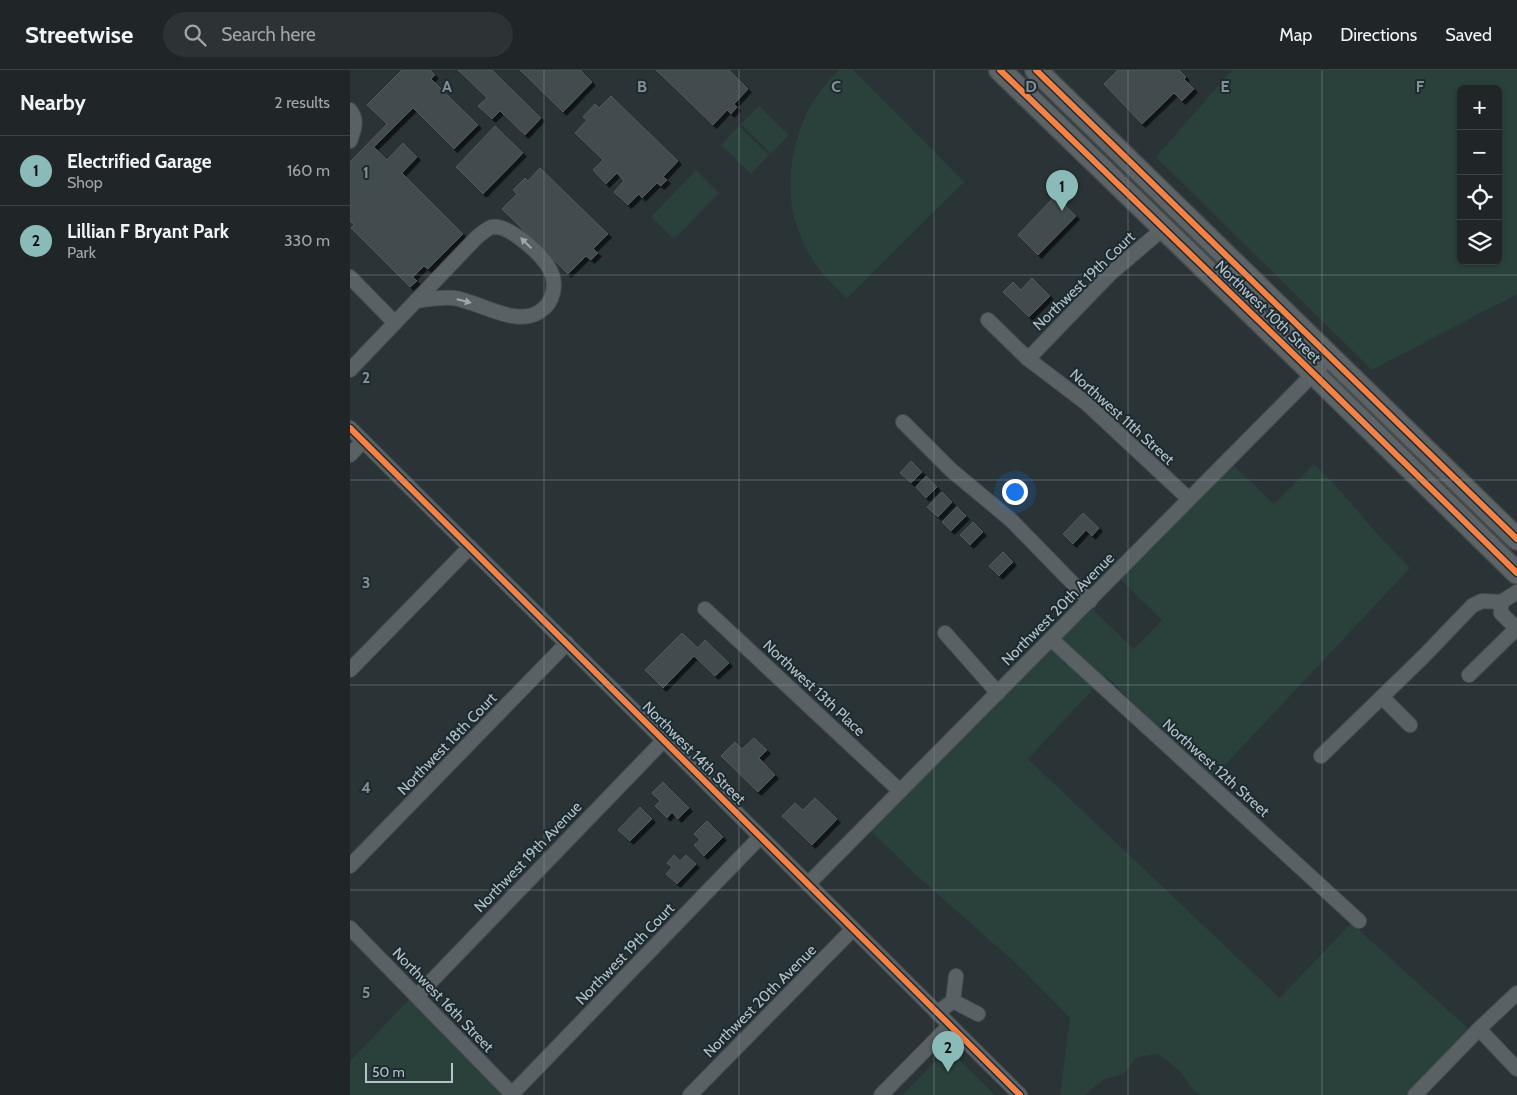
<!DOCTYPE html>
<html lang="en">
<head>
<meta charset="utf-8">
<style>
  :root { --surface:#202628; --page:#2d3234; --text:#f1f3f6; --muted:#a2a5a8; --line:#3d4345; --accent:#8bbbb9 }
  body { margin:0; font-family:Cabin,sans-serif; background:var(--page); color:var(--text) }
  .controls { position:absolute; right:15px; top:15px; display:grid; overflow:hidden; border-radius:8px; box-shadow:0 1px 4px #0004 }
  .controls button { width:45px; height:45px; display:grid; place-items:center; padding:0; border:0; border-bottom:1px solid var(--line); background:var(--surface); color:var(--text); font:25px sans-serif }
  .scale { position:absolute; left:15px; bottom:12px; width:88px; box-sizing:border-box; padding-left:5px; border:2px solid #b3c1c8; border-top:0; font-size:14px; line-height:18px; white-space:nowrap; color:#b3c1c8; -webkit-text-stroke:4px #1d2b31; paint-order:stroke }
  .you { position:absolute; left:664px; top:421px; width:18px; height:18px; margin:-12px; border:4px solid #fff; border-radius:50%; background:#1a73e8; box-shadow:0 0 0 8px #1a73e833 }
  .badge { display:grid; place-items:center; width:32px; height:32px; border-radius:50%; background:var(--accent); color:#111; font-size:16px; font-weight:700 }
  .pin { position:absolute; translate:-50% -41px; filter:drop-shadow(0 1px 2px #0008) }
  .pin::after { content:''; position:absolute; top:26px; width:18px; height:15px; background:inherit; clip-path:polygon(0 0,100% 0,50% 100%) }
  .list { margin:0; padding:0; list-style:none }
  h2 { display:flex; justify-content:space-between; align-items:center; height:65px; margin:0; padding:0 20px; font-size:21px }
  h2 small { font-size:16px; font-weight:400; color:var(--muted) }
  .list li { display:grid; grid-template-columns:32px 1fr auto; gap:15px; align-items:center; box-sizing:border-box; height:70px; padding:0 20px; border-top:1px solid var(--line) }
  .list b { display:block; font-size:19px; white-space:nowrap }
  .list p { margin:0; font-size:16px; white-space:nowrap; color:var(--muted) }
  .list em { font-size:16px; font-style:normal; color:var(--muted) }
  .icon { flex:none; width:28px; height:28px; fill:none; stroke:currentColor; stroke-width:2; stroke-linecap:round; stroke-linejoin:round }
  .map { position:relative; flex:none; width:1167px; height:1025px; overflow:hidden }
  header { display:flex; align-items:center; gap:30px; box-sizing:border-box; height:70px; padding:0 25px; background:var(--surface); border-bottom:1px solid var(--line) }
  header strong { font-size:24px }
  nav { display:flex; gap:28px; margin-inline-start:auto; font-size:18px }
  .search { width:350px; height:45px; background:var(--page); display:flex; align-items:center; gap:12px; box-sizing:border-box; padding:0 18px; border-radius:28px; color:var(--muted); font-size:19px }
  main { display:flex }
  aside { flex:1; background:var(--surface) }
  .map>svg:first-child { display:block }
  .green { fill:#2a413b; fill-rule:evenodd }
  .building { fill:#434b4e; stroke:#525a5e; filter:url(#shadow) }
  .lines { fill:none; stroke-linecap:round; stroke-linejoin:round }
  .minor-casing { stroke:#484e51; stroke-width:16 }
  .highway-casing { stroke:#474e52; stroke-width:24 }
  .minor { stroke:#596165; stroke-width:14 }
  .highway { stroke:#5e6365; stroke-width:21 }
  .cycleway-casing { stroke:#1d2b31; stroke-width:9 }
  .cycleway { stroke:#f48246; stroke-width:6 }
  .oneway { fill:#9ca9af }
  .grid { fill:none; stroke:#838f95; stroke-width:1; stroke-opacity:0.55 }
  .labels { text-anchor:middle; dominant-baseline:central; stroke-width:4; stroke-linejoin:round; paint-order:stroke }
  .street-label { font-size:15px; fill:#b3c1c8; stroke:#1d2b31 }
  .grid-label { font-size:16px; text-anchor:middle; font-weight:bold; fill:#838f95; stroke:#1d2b31; stroke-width:4; stroke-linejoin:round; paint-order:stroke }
</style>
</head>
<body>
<header>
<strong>Streetwise</strong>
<div class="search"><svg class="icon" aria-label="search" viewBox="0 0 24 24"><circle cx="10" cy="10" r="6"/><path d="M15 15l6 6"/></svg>Search here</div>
<nav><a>Map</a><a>Directions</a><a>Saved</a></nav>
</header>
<main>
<aside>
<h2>Nearby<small>2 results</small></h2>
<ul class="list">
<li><span class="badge">1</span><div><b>Electrified Garage</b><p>Shop</p></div><em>160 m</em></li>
<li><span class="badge">2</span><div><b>Lillian F Bryant Park</b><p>Park</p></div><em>330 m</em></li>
</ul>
</aside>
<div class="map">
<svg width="1167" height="1025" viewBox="0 0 1167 1025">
  <defs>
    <filter id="shadow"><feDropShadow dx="3.5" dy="3.5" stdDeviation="0" flood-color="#0009"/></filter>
  </defs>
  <rect width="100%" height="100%" fill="#2a3336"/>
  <g class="green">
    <path d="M489,0H503L614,112L497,228C486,217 473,206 464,192C456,179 448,162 444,147C435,111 444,60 465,29C472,19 480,9 489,0Z"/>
    <path d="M882,0H1167V224L1022,300L806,87ZM1111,19H1148V191H1111Z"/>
    <path d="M409,36L439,65L421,84L391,54Z"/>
    <path d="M389,56L419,85L401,104L371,75Z"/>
    <path d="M346,100L369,123L324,169L301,147Z"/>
    <path d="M882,394L924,434L964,394L986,416L1030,467L1060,498L863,708L815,664L756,606L754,608L710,568L741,538L784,579L812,550L770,509Z"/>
    <path d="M700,578L744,618L678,689L930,928L1001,853L1119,959L1056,1025H851C840,1019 840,1014 832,1005C826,996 816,990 808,984L787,987L774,1004L753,1010L735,1025H710L720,948L671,898L565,804L520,760Z"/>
    <path d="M60,929L154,1025H0V991Z"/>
    <path d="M598,979L645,1025H552Z"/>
  </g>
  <g class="building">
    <path d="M52,0H80L85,5L81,9L128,55L104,79L63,38L24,77L37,90L53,73L67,87L52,103L113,164L78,199L74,196L63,207L67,211L60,217L1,158L4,155L0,151V92L37,54L17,35Z"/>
    <path d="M108,0H142L191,48L175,65L150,41L142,49L128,36L137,28Z"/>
    <path d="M170,0H230L242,12L213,42Z"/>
    <path d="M306,0H379L398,19L384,34L387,37L381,44L377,40L363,55Z"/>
    <path d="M768,0H829L836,7L834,9L844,19L832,31L824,23L792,54L754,14Z"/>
    <path d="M261,26L328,91L313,107L317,110L311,116L307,113L292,128L289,124L278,135L264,122L274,111L267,103L256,114L243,100L253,90L225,63L237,50L233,47L245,34L249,38Z"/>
    <path d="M145,56L173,83L133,124L106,97Z"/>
    <path d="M190,98L258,164L243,179L248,183L241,190L236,186L218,204L152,139L167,124L163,120L175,108L178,111Z"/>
    <path d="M705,126L726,146L688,185L668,165Z"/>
    <path d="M682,208L700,226L679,247L653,222L663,212L671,220Z"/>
    <path d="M561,391L572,402L561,413L550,403Z"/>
    <path d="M576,406L587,417L576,428L566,417Z"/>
    <path d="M592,422L602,432L588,447L577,437Z"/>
    <path d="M607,437L616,446L601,461L592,452Z"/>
    <path d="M733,443L749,458L742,466L736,460L723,474L713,464Z"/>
    <path d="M623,452L633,462L620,475L610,465Z"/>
    <path d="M653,482L663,492L649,506L639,496Z"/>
    <path d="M332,563L348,578L355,570L379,593L365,606L344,586L313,618L295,600Z"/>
    <path d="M404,668L417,680L409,688L425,705L408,722L371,686L385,672L392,679Z"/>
    <path d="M313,712L339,738L328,749L322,742L317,748L305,736L310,731L302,723Z"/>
    <path d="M465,728L487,749L462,775L432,746L445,733L453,740Z"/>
    <path d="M290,737L302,749L280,771L268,760Z"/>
    <path d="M357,751L373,767L354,786L344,775L350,770L344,764Z"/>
    <path d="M324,785L330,791L336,785L346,794L327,814L316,804L322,797L317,793Z"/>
  </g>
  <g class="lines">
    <defs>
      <g id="minor">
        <path d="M0,40C8,50 4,60 0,71"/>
        <path d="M0,207L45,253"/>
        <path d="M638,250L678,289L736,333L839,429"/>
        <path d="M678,289L760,204L814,158"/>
        <path d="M0,300L126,168C131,164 136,159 142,157C159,154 192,185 199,198C208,213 204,233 189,242C165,257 130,232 104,228C92,227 78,229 66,231"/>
        <path d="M553,352L601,400L661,450L740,531"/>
        <path d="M0,358L670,1025"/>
        <path d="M0,385L13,371"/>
        <path d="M1151,532V543L1167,559"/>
        <path d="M355,539L550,721"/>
        <path d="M595,563L648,623"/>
        <path d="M701,569L1009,851"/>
        <path d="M0,600L120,477"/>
        <path d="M1119,605L1166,559"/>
        <path d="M1032,627L1060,655"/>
        <path d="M971,686L1073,587L1122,536L1132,531L1151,532L1167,522"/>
        <path d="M0,796L217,573"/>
        <path d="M458,814L980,287"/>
        <path d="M0,858L163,1025"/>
        <path d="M67,926L314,670"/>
        <path d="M603,931L628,944"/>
        <path d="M587,943L603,931L606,906"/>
        <path d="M1129,959L1167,999"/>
        <path d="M162,1024L410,767"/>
        <path d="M340,1025L503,859"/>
        <path d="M531,1025L600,955"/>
        <path d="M1065,1025L1129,959L1167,923"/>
      </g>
      <g id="highway">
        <path d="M650,0L964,304L1167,503"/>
        <path d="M686,0L1167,469"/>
      </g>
    </defs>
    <use href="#minor" class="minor-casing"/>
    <use href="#highway" class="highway-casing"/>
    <use href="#minor" class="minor"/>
    <use href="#highway" class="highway"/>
    <defs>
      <g id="cycleway">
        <path d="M650,0L964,304L1167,503"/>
        <path d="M686,0L1167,469"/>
        <path d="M0,358L670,1025"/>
      </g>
    </defs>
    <use href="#cycleway" class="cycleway-casing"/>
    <use href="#cycleway" class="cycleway"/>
  </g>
  <defs><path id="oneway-solid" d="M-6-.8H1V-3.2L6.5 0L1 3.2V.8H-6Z" transform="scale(1.25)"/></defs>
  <g class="oneway">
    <use href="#oneway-solid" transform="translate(176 173) rotate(-136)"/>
    <use href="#oneway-solid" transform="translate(114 231) rotate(14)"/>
  </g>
  <path class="grid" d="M194,0V1025M389,0V1025M584,0V1025M778,0V1025M972,0V1025M0,205H1167M0,410H1167M0,615H1167M0,820H1167"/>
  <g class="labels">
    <g class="street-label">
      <text transform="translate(734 211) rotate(-44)">Northwest 19th Court</text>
      <text transform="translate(918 242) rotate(44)">Northwest 10th Street</text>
      <text transform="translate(772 347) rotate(42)">Northwest 11th Street</text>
      <text transform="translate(708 539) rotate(-45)">Northwest 20th Avenue</text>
      <text transform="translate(464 618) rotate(43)">Northwest 13th Place</text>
      <text transform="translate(97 674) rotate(-46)">Northwest 18th Court</text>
      <text transform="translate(344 683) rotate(45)">Northwest 14th Street</text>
      <text transform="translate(866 698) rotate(42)">Northwest 12th Street</text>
      <text transform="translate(178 787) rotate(-46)">Northwest 19th Avenue</text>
      <text transform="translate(275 884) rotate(-46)">Northwest 19th Court</text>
      <text transform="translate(93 930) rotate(46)">Northwest 16th Street</text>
      <text transform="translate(410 931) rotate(-45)">Northwest 20th Avenue</text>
    </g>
  </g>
  <g class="grid-label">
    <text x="97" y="22">A</text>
    <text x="292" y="22">B</text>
    <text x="486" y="22">C</text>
    <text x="681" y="22">D</text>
    <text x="875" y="22">E</text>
    <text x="1070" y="22">F</text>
    <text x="16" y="108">1</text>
    <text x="16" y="313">2</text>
    <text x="16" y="518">3</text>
    <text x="16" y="723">4</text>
    <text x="16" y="928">5</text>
  </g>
</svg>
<div class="controls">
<button>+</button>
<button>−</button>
<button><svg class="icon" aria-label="locate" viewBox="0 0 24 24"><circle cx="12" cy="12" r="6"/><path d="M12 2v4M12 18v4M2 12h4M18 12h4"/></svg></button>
<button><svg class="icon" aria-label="layers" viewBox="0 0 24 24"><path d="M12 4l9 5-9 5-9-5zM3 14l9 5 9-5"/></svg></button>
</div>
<div class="scale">50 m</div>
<div class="you"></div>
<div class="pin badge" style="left:712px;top:141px">1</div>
<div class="pin badge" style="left:598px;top:1002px">2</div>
</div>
</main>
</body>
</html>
